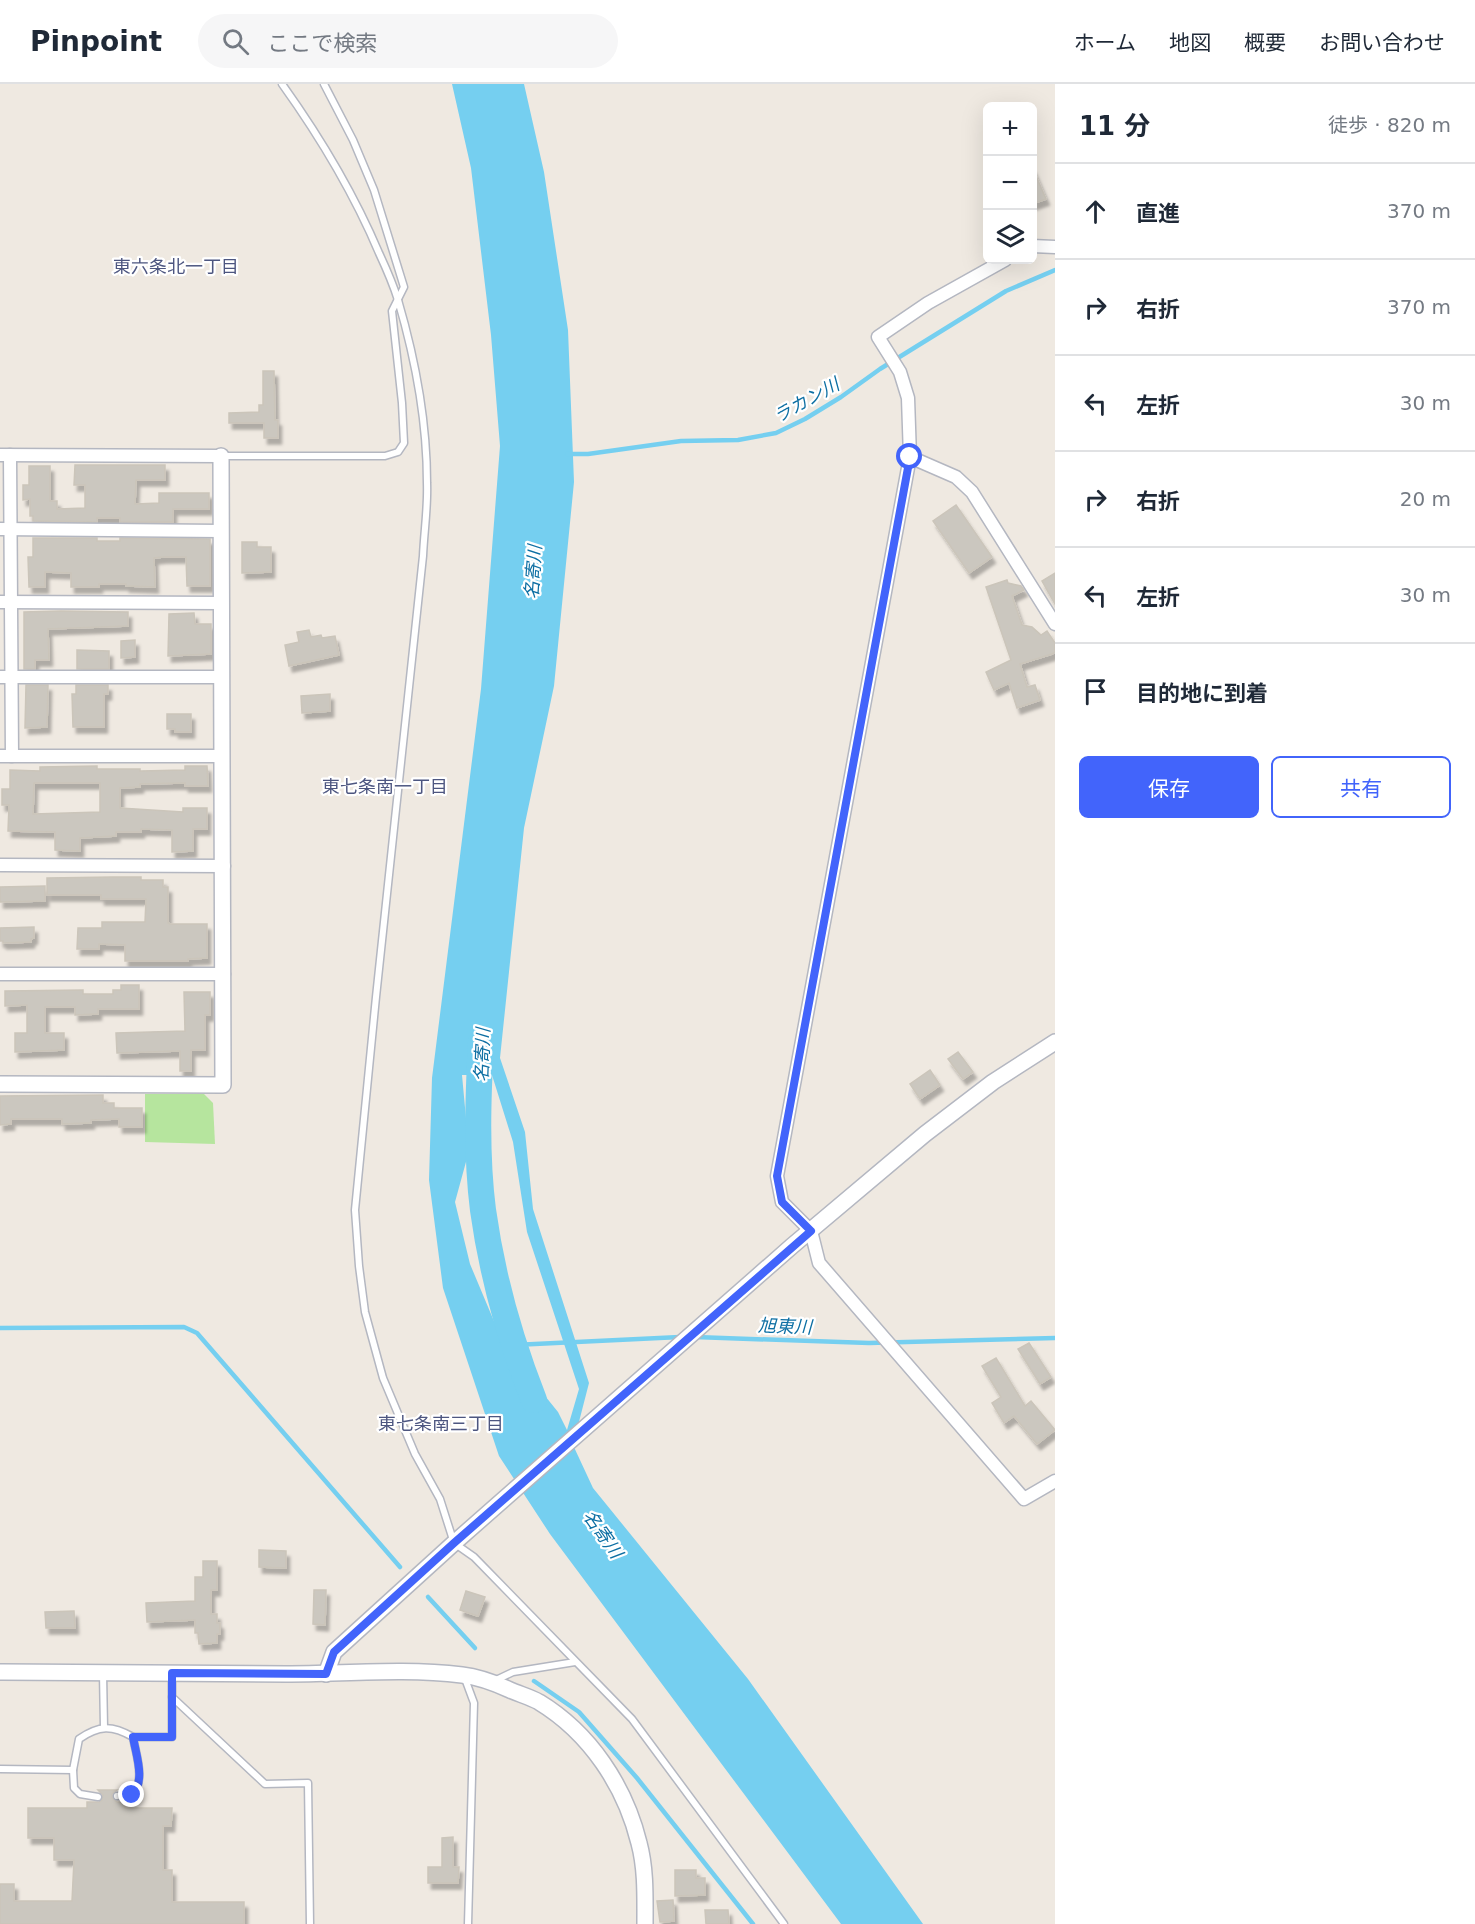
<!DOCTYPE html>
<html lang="ja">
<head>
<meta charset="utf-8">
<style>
  :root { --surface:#fff; --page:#f6f6f7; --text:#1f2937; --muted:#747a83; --line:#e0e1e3; --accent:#4264fb }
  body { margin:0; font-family:"DejaVu Sans","Noto Sans JP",sans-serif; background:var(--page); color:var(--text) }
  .controls { position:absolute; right:18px; top:18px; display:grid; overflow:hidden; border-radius:9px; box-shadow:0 6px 24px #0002 }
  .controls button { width:54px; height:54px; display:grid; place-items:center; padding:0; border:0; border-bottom:2px solid var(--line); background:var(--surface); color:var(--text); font:30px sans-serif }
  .stop { position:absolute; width:18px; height:18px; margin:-14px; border:4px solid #4264fb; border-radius:50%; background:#fff }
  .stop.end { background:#4264fb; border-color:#fff; box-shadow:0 2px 6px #0008 }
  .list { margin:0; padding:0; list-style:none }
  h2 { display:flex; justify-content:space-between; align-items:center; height:78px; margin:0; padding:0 24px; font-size:26px }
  h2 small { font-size:20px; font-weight:400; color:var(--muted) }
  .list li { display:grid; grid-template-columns:39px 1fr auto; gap:18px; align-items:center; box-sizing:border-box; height:96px; padding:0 24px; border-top:2px solid var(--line) }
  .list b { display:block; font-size:22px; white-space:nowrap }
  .list em { font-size:20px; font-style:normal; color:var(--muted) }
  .actions { display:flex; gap:12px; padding:18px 24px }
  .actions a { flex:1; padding:14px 0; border:2px solid var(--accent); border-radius:9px; text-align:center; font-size:21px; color:var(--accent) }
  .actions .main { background:var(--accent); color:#fff }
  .icon { flex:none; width:33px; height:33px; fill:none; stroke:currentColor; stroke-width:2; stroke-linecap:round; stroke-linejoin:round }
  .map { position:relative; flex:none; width:1055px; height:1840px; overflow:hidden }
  header { display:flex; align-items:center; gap:36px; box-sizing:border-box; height:84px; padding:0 30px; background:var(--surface); border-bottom:2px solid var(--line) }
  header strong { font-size:28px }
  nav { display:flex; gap:33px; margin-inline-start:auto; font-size:21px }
  .search { width:420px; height:54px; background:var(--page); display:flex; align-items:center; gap:15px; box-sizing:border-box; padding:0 21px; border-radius:33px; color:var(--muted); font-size:22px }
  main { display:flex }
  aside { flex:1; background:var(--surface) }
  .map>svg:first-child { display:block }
  .green { fill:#b6e59e }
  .water { fill:#75cff0; fill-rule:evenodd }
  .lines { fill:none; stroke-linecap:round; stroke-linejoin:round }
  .stream { stroke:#75cff0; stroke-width:4.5 }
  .river { stroke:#75cff0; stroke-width:26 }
  .building { fill:#cbc7bf; stroke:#cbc5ba; stroke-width:1.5; fill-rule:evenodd; filter:url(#shadow) }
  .service-casing { stroke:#b4b7c1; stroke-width:9 }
  .minor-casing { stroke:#b4b7c1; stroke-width:15 }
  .tertiary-casing { stroke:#b4b7c1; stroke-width:18 }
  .service { stroke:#fff; stroke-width:6 }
  .minor { stroke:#fff; stroke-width:12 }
  .tertiary { stroke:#fff; stroke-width:15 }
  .route { stroke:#4264fb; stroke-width:8 }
  .labels { text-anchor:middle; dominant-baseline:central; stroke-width:4.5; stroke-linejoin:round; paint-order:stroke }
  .neighbourhood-label { font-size:18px; fill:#4d5680; stroke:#fff }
  .water-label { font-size:18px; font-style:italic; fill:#0d6fa3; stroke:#fff }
</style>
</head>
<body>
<header>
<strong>Pinpoint</strong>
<div class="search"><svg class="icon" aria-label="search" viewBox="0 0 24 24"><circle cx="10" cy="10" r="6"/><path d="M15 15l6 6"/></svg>ここで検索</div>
<nav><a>ホーム</a><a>地図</a><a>概要</a><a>お問い合わせ</a></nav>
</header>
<main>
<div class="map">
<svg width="1055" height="1840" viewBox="0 0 1055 1840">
  <defs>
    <filter id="shadow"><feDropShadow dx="3.5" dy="6" stdDeviation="1.5" flood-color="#0004"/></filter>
  </defs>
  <rect width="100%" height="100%" fill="#efe9e1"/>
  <path class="green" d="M145,1010H204L213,1019L215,1060L145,1058Z"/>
  <path class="water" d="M452,0H524L544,88L568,246L574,398L554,602L524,744L500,974L525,1048L533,1125L589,1299L573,1361L593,1404L748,1595L923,1840H841L550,1450L499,1372L443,1204L429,1096L432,994L481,605L500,362L491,251L471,84ZM462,991H492L513,1058L527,1148L579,1305L567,1346L558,1328L504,1261L470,1180L455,1118L469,1067Z"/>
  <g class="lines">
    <g class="stream">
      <path d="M567,370H588L681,357L738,356L776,349L805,335L841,313L880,285L1006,207L1055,186"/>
      <path d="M0,1244L184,1243L197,1249L400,1483"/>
      <path d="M695,1253L869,1259L1055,1254"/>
      <path d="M514,1261L680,1253"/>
      <path d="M428,1513L475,1564"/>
      <path d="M534,1597L579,1628L637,1694L753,1840"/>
    </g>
    <path class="river" d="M481,958C478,1013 476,1071 483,1126C492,1191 510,1255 534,1316"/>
  </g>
  <g class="building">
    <path d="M1032,83L1046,115L1032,120Z"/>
    <path d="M263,287H274L275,336H278V354H264V339H229V329L259,328V321H263Z"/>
    <path d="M75,381H165V396H136L135,420L159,419V409H209V425H173V438H120V434H97V438L33,437V432H30V415L23,416V401H29V382H50V417H57V425L85,424V401H74Z"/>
    <path d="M956,421L992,473L969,489L933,437Z"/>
    <path d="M33,454H97V457H120V454L210,455V502H187L186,473H164L154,474L155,503L126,502V500H99V503H71V489L45,488V503H29L28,473H33Z"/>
    <path d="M242,458H257V463H271V488L242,489Z"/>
    <path d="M1055,489V520L1042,497Z"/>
    <path d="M1007,496L1008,499L1021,502L1024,506L1012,512L1022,541L1032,543L1041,551L1047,547L1055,559V568L1052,570L1020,580L1027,603L1035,601L1040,616L1017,624L1009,599L994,606L986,588L1011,576L986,503Z"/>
    <path d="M61,527L128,528V542L48,545L49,576H35V585H24V528Z"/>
    <path d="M194,529L195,540H211V570L168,572L169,530Z"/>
    <path d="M309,546L311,553L321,551L322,554L335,552L339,571L289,582L285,561L299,558L297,548Z"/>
    <path d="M135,556V573L121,574V557Z"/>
    <path d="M77,566L109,567V585H77Z"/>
    <path d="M26,601H48L47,643L25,644Z"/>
    <path d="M76,601H108V610H104V643H73L72,610H76Z"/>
    <path d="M330,610V627L302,629L301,612Z"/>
    <path d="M167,630H191V648H175V645H167Z"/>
    <path d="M97,682V685H140V687L185,686V682H207L208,702H185V699L140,700V703L120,704V724L183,728V724H207V745H193V767L172,768V746L141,745V748H116V752L80,754V767L55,766V748L8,747L9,721H2V705H10V686L40,687V683ZM34,699H100V728L33,730Z"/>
    <path d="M113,793H141V796H163V803H168V839L170,840H207V874L188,875V877H125V861L99,860V865H77L78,844H102V838H145L146,815H101V811H47V794Z"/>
    <path d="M45,802V817L0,818V803Z"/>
    <path d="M34,843V854L31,855V858L3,859V857H0V844Z"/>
    <path d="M121,901H139V925H98V930L75,931V923H45V949H64V966L15,968V949H27V921L5,922V907L83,906V910H113V906H121Z"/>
    <path d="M184,908H210V931H205V966H191V987H180V967L117,969L116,949L185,947Z"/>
    <path d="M958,968L973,988L963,995L948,975Z"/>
    <path d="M930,986L940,1001L920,1015L910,1000Z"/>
    <path d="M103,1011V1019H114V1024H142V1043H119V1035L91,1036V1039L62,1040V1035H11V1040L0,1041V1012Z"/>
    <path d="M1029,1259L1051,1293L1040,1300L1018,1265Z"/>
    <path d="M996,1274L1025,1322L1031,1317L1055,1346L1037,1360L1014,1332L1004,1339L992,1319L1001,1313L982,1282Z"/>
    <path d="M259,1466L286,1467V1484L259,1483Z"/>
    <path d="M203,1477H217V1506H211V1530H217V1539H220V1550H217V1559L199,1560L198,1549H195V1536L147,1538L146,1519L195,1517V1493H203Z"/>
    <path d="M314,1506H326L325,1541L313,1540Z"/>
    <path d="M466,1507L485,1513L478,1532L460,1526Z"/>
    <path d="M74,1527L75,1544H46L45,1528Z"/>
    <path d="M98,1706H117L112,1710V1714L117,1718H125V1724H172L171,1742H163V1786H172V1818H244V1840H0V1800H14V1817H72L74,1776H54V1754H28V1724H87V1718H99L102,1716L103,1711Z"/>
    <path d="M453,1753V1783H459L458,1799H428V1783H442V1754Z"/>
    <path d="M675,1786H696V1794H705V1811L675,1812Z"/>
    <path d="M673,1816L674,1837L660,1838L657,1817Z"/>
    <path d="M705,1826H728L729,1840H706Z"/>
  </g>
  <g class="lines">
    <defs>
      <g id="service">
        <path d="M282,0C320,53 354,110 379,169C386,184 393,200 398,216C415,274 427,338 427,399C428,423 424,448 423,472L376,913L355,1126L359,1182L365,1228L383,1294L415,1370L440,1415L454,1459L474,1473L632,1635L784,1840"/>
        <path d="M222,372H385L398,368L404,359L402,319L392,227L404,203L374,106L353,56L324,0"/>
        <path d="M103,1589L104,1644"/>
        <path d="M172,1589V1613L265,1700L308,1699L310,1840"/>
        <path d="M464,1592L474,1619L468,1840"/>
        <path d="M494,1597L513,1588L575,1578"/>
        <path d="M133,1653H172V1613"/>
        <path d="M0,1685L73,1686"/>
        <path d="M98,1713L80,1710L74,1704L73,1686L79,1655C99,1641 112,1641 133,1653C136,1671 146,1697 132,1711L117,1712"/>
      </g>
      <g id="minor">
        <path d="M1032,162L1055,163"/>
        <path d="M1005,176L928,219L878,253L900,288L908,314L910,373L777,1092L782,1118L811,1147L819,1179L1024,1415L1055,1397"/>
        <path d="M0,371L221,372"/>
        <path d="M10,371L12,672"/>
        <path d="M910,373L956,393L972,408L1055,540"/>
        <path d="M0,445L221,447"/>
        <path d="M0,518L222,519"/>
        <path d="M0,593H222"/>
        <path d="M0,672H222"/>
        <path d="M0,781L224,782"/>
        <path d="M0,890H224"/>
      </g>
      <g id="tertiary">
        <path d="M0,1000L223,1001L221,372"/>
        <path d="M0,1588C95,1589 190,1589 286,1590C344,1590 404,1584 462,1591C479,1593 495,1599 510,1606C519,1610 530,1613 539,1618C590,1649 625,1702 639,1759C646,1785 645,1813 645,1840"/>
        <path d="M326,1590L334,1568L454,1459L792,1162L925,1050L993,998L1055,958"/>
      </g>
    </defs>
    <use href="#service" class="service-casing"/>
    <use href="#minor" class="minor-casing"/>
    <use href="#tertiary" class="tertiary-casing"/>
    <use href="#service" class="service"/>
    <use href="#minor" class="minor"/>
    <use href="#tertiary" class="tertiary"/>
  </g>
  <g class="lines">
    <path class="route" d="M132,1711C146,1697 136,1671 133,1653H172V1589L326,1590L334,1568L454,1459L811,1147L782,1118L777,1092L910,373"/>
  </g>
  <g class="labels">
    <g class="neighbourhood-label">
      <text x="176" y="182">東六条北一丁目</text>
      <text x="385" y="702">東七条南一丁目</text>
      <text x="441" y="1339">東七条南三丁目</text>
    </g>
    <g class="water-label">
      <text transform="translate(806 316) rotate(-29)">ラカン川</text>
      <text transform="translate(533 488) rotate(-86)">名寄川</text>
      <text transform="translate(482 971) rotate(-88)">名寄川</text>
      <text transform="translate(785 1242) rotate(2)">旭東川</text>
      <text transform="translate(603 1450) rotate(55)">名寄川</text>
    </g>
  </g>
</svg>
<div class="controls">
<button>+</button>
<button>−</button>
<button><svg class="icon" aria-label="layers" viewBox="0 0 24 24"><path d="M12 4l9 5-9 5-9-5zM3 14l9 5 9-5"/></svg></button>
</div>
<div class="stop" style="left:910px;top:373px"></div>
<div class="stop end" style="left:132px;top:1711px"></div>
</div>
<aside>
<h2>11 分<small>徒歩 · 820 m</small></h2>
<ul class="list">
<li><svg class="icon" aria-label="ahead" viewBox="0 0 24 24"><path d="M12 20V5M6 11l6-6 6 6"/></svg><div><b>直進</b></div><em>370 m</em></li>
<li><svg class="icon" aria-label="right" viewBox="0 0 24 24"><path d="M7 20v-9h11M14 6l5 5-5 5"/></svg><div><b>右折</b></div><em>370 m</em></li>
<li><svg class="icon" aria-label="left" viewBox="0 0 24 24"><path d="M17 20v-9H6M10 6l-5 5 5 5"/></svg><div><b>左折</b></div><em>30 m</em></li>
<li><svg class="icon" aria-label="right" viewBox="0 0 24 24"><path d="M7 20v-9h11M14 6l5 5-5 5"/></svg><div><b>右折</b></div><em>20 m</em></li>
<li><svg class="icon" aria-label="left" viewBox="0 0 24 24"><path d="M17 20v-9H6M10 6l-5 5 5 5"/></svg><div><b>左折</b></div><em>30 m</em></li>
<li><svg class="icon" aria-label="arrive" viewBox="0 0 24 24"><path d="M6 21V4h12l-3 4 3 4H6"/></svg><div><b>目的地に到着</b></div></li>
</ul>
<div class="actions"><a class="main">保存</a><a>共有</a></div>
</aside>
</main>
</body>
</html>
